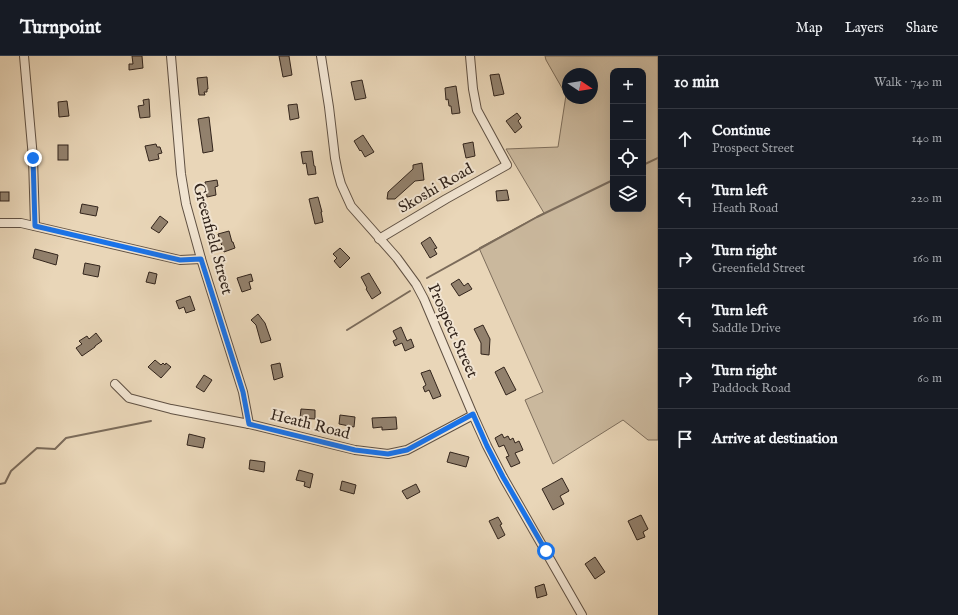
<!DOCTYPE html>
<html lang="en">
<head>
<meta charset="utf-8">
<style>
  :root { --surface:#171b24; --page:#20242c; --text:#f1f3f6; --muted:#9ea1a6; --line:#363941 }
  body { margin:0; font-family:"IM FELL English",serif; background:var(--page); color:var(--text) }
  .controls { position:absolute; right:12px; top:12px; display:grid; overflow:hidden; border-radius:8px; box-shadow:0 4px 16px #0002 }
  .controls button { width:36px; height:36px; display:grid; place-items:center; padding:0; border:0; border-bottom:1px solid var(--line); background:var(--surface); color:var(--text); font:20px sans-serif }
  .compass { position:absolute; left:562px; top:12px; width:36px; height:36px; border-radius:50%; background:var(--surface); box-shadow:0 4px 16px #0002; rotate:102deg }
  .stop { position:absolute; width:12px; height:12px; margin:-9px; border:3px solid #1a73e8; border-radius:50%; background:#fff }
  .stop.end { background:#1a73e8; border-color:#fff; box-shadow:0 1px 4px #0008 }
  .list { margin:0; padding:0; list-style:none }
  h2 { display:flex; justify-content:space-between; align-items:center; height:52px; margin:0; padding:0 16px; font-size:17px }
  h2 small { font-size:13px; font-weight:400; color:var(--muted) }
  .list li { display:grid; grid-template-columns:26px 1fr auto; gap:12px; align-items:center; box-sizing:border-box; height:60px; padding:0 16px; border-top:1px solid var(--line) }
  .list b { display:block; font-size:15px; white-space:nowrap }
  .list p { margin:0; font-size:13px; white-space:nowrap; color:var(--muted) }
  .list em { font-size:13px; font-style:normal; color:var(--muted) }
  .icon { flex:none; width:22px; height:22px; fill:none; stroke:currentColor; stroke-width:2; stroke-linecap:round; stroke-linejoin:round }
  .map { position:relative; flex:none; width:658px; height:559px; overflow:hidden }
  header { display:flex; align-items:center; gap:24px; box-sizing:border-box; height:56px; padding:0 20px; background:var(--surface); border-bottom:1px solid var(--line) }
  header strong { font-size:19px }
  nav { display:flex; gap:22px; margin-inline-start:auto; font-size:14px }
  main { display:flex }
  aside { flex:1; background:var(--surface) }
  .map>svg:first-child { display:block }
  .green { fill:#cab89d; stroke:#7e6e5c; fill-rule:evenodd }
  .lines { fill:none; stroke-linecap:round; stroke-linejoin:round }
  .stream { stroke:#7b6b5a; stroke-width:2 }
  .building { fill:#92816d; stroke:#33251c }
  .minor-casing { stroke:#605143; stroke-width:10 }
  .minor { stroke:#f1e4d1; stroke-width:8 }
  .route { stroke:#1a73e8; stroke-width:5 }
  .labels { text-anchor:middle; dominant-baseline:central; stroke-width:4; stroke-linejoin:round; paint-order:stroke }
  .street-label { font-size:16px; fill:#33251c; stroke:#f1e4d1 }
</style>
</head>
<body>
<header>
<strong>Turnpoint</strong>
<nav><a>Map</a><a>Layers</a><a>Share</a></nav>
</header>
<main>
<div class="map">
<svg width="658" height="559" viewBox="0 0 658 559">
  <rect width="100%" height="100%" fill="#e9d6b8"/>
  <filter id="stains"><feTurbulence type="fractalNoise" baseFrequency=".005" numOctaves="4"/><feColorMatrix values="0 0 0 0 .2 0 0 0 0 .09 0 0 0 0 .02 0 0 0 .5 -.17"/></filter>
  <radialGradient id="worn" r=".72"><stop offset=".6" stop-color="#630" stop-opacity="0"/><stop offset="1" stop-color="#630" stop-opacity=".3"/></radialGradient>
  <path class="green" d="M545,0H658V384H648L623,364L553,408L525,344L543,336L479,192L544,157L506,93L558,91L566,39L546,4ZM613,15H643V153H613ZM568,18H592V42H568Z"/>
  <g class="lines">
    <g class="stream">
      <path d="M643,109L658,102"/>
      <path d="M427,222L537,161L613,124"/>
      <path d="M347,274L410,235"/>
      <path d="M0,428L5,427L11,415L37,392L55,393L66,382L151,365"/>
    </g>
  </g>
  <g class="building">
    <path d="M132,0H142L143,12L129,14V8H133Z"/>
    <path d="M279,0H289L292,19L283,21Z"/>
    <path d="M499,18L504,38L494,40L490,19Z"/>
    <path d="M207,21L208,33H207V36H204L205,39H199L197,22Z"/>
    <path d="M362,24L366,42L355,44L351,26Z"/>
    <path d="M456,30L460,57L452,58L451,50H449L448,43L446,44L445,32Z"/>
    <path d="M149,43L150,61L140,62L138,50L144,49L143,44Z"/>
    <path d="M67,45L69,60L59,61L58,46Z"/>
    <path d="M297,48L299,62L290,64L288,49Z"/>
    <path d="M517,57L521,62L518,65L522,71L515,77L506,65Z"/>
    <path d="M209,61L213,95L203,97L198,63Z"/>
    <path d="M363,79L374,96L365,101L361,94L360,95L354,85Z"/>
    <path d="M473,86L475,100L466,102L463,88Z"/>
    <path d="M156,88L157,91H160L162,97L158,98L159,103L149,105L145,90Z"/>
    <rect x="58" y="89" width="10" height="15"/>
    <path d="M312,95L314,110H315L316,118L308,119L306,107L303,108L301,96Z"/>
    <path d="M422,107L424,124L415,125L395,143H387L388,136L413,113V109Z"/>
    <path d="M217,124L218,130L215,131L216,139L207,141L205,126Z"/>
    <path d="M507,134L509,144L497,145L496,135Z"/>
    <rect x="0" y="136" width="9" height="9"/>
    <path d="M318,141L322,156H321L323,166L315,168L309,143Z"/>
    <path d="M82,148L98,151L96,160L80,157Z"/>
    <path d="M160,160L168,166L159,177L151,172Z"/>
    <path d="M229,175L232,186H233L235,192L224,196L218,178Z"/>
    <path d="M430,181L437,192L434,193L437,198L430,202L421,187Z"/>
    <path d="M340,192L350,202L340,212L334,205L337,202L333,198Z"/>
    <path d="M35,193L58,199L56,209L33,202Z"/>
    <path d="M85,207L100,210L98,221L83,218Z"/>
    <path d="M149,216L157,218L155,228L146,226Z"/>
    <path d="M369,217L381,237L372,243L366,233L367,232L361,221Z"/>
    <path d="M251,218L253,225L249,226L251,233L242,236L237,222Z"/>
    <path d="M459,223L464,230L468,227L472,233L459,240L451,228Z"/>
    <path d="M190,240L195,254L186,257L184,251L179,253L176,245Z"/>
    <path d="M258,258L265,267L271,284L261,287L256,269L251,264Z"/>
    <path d="M483,269L490,283L489,299L481,298V287L474,273Z"/>
    <path d="M401,271L407,285L411,283L414,291L405,295L402,287L395,290L393,285L397,283L393,275Z"/>
    <path d="M96,277L102,285L95,290V291L82,300L76,292L82,288L79,285L87,280L89,283Z"/>
    <path d="M155,304L161,309L163,307L165,309L166,307L171,311L161,322L148,311Z"/>
    <path d="M280,307L283,321L274,324L271,309Z"/>
    <path d="M504,311L516,334L506,339L495,316Z"/>
    <path d="M430,314L441,340L433,343L429,334L425,336L423,331L426,329L421,317Z"/>
    <path d="M204,319L212,324L204,336L196,331Z"/>
    <path d="M301,353L315,354V363L300,362Z"/>
    <path d="M340,359L355,361L354,371L339,368Z"/>
    <path d="M396,361L397,373L382,374V371L373,372L372,362Z"/>
    <path d="M189,378L205,382L203,392L187,389Z"/>
    <path d="M502,378L504,382L508,380L510,384L513,382L515,387L519,385L523,394L515,397L520,407L511,411L506,401L509,400L504,389L499,391L495,382Z"/>
    <path d="M450,396L469,401L466,411L447,406Z"/>
    <path d="M250,404L265,406L264,416L249,413Z"/>
    <path d="M299,414L313,418L310,432L304,430L305,426L296,424Z"/>
    <path d="M562,422L569,435L560,440L564,448L553,454L542,433Z"/>
    <path d="M342,425L356,429L354,438L340,434Z"/>
    <path d="M416,428L420,436L407,443L402,435Z"/>
    <path d="M641,459L648,473L643,476L645,481L637,484L628,465Z"/>
    <path d="M498,461L502,468L500,469L505,479L498,483L489,465Z"/>
    <path d="M595,501L605,516L595,523L585,508Z"/>
    <path d="M544,528L547,539L537,542L535,531Z"/>
  </g>
  <g class="lines">
    <defs>
      <g id="minor">
        <path d="M24,0L33,102L35,170"/>
        <path d="M171,0L181,118L186,148L202,206L243,336L249,368"/>
        <path d="M321,0L329,51L335,102L338,117L341,128L351,150L397,202L416,228L424,243L473,359L487,390L503,421L582,559"/>
        <path d="M0,167H21L180,204L201,203"/>
        <path d="M379,183L446,143L507,109L477,54L473,33L470,0"/>
        <path d="M115,328L129,342L171,353L249,368L355,394L388,398L407,394L473,359"/>
      </g>
    </defs>
    <use href="#minor" class="minor-casing"/>
    <use href="#minor" class="minor"/>
  </g>
  <g class="lines">
    <path class="route" d="M33,102L35,170L180,204L201,203L243,336L249,368L355,394L388,398L407,394L473,358L487,390L503,421L546,495"/>
  </g>
  <g class="labels">
    <g class="street-label">
      <text transform="translate(436 133) rotate(-30)">Skoshi Road</text>
      <text transform="translate(212 183) rotate(75)">Greenfield Street</text>
      <text transform="translate(452 275) rotate(66)">Prospect Street</text>
      <text transform="translate(310 369) rotate(14)">Heath Road</text>
    </g>
  </g>
  <rect width="100%" height="100%" filter="url(#stains)"/>
  <rect width="100%" height="100%" fill="url(#worn)"/>
</svg>
<div class="controls">
<button>+</button>
<button>−</button>
<button><svg class="icon" aria-label="locate" viewBox="0 0 24 24"><circle cx="12" cy="12" r="6"/><path d="M12 2v4M12 18v4M2 12h4M18 12h4"/></svg></button>
<button><svg class="icon" aria-label="layers" viewBox="0 0 24 24"><path d="M12 4l9 5-9 5-9-5zM3 14l9 5 9-5"/></svg></button>
</div>
<svg class="compass" viewBox="-18 -18 36 36"><path d="M0-13l5 13h-10z" fill="#e53935"/><path d="M0 13l5-13h-10z" fill="#9ea1a6"/></svg>
<div class="stop" style="left:546px;top:495px"></div>
<div class="stop end" style="left:33px;top:102px"></div>
</div>
<aside>
<h2>10 min<small>Walk · 740 m</small></h2>
<ul class="list">
<li><svg class="icon" aria-label="ahead" viewBox="0 0 24 24"><path d="M12 20V5M6 11l6-6 6 6"/></svg><div><b>Continue</b><p>Prospect Street</p></div><em>140 m</em></li>
<li><svg class="icon" aria-label="left" viewBox="0 0 24 24"><path d="M17 20v-9H6M10 6l-5 5 5 5"/></svg><div><b>Turn left</b><p>Heath Road</p></div><em>220 m</em></li>
<li><svg class="icon" aria-label="right" viewBox="0 0 24 24"><path d="M7 20v-9h11M14 6l5 5-5 5"/></svg><div><b>Turn right</b><p>Greenfield Street</p></div><em>160 m</em></li>
<li><svg class="icon" aria-label="left" viewBox="0 0 24 24"><path d="M17 20v-9H6M10 6l-5 5 5 5"/></svg><div><b>Turn left</b><p>Saddle Drive</p></div><em>160 m</em></li>
<li><svg class="icon" aria-label="right" viewBox="0 0 24 24"><path d="M7 20v-9h11M14 6l5 5-5 5"/></svg><div><b>Turn right</b><p>Paddock Road</p></div><em>60 m</em></li>
<li><svg class="icon" aria-label="arrive" viewBox="0 0 24 24"><path d="M6 21V4h12l-3 4 3 4H6"/></svg><div><b>Arrive at destination</b></div></li>
</ul>
</aside>
</main>
</body>
</html>
